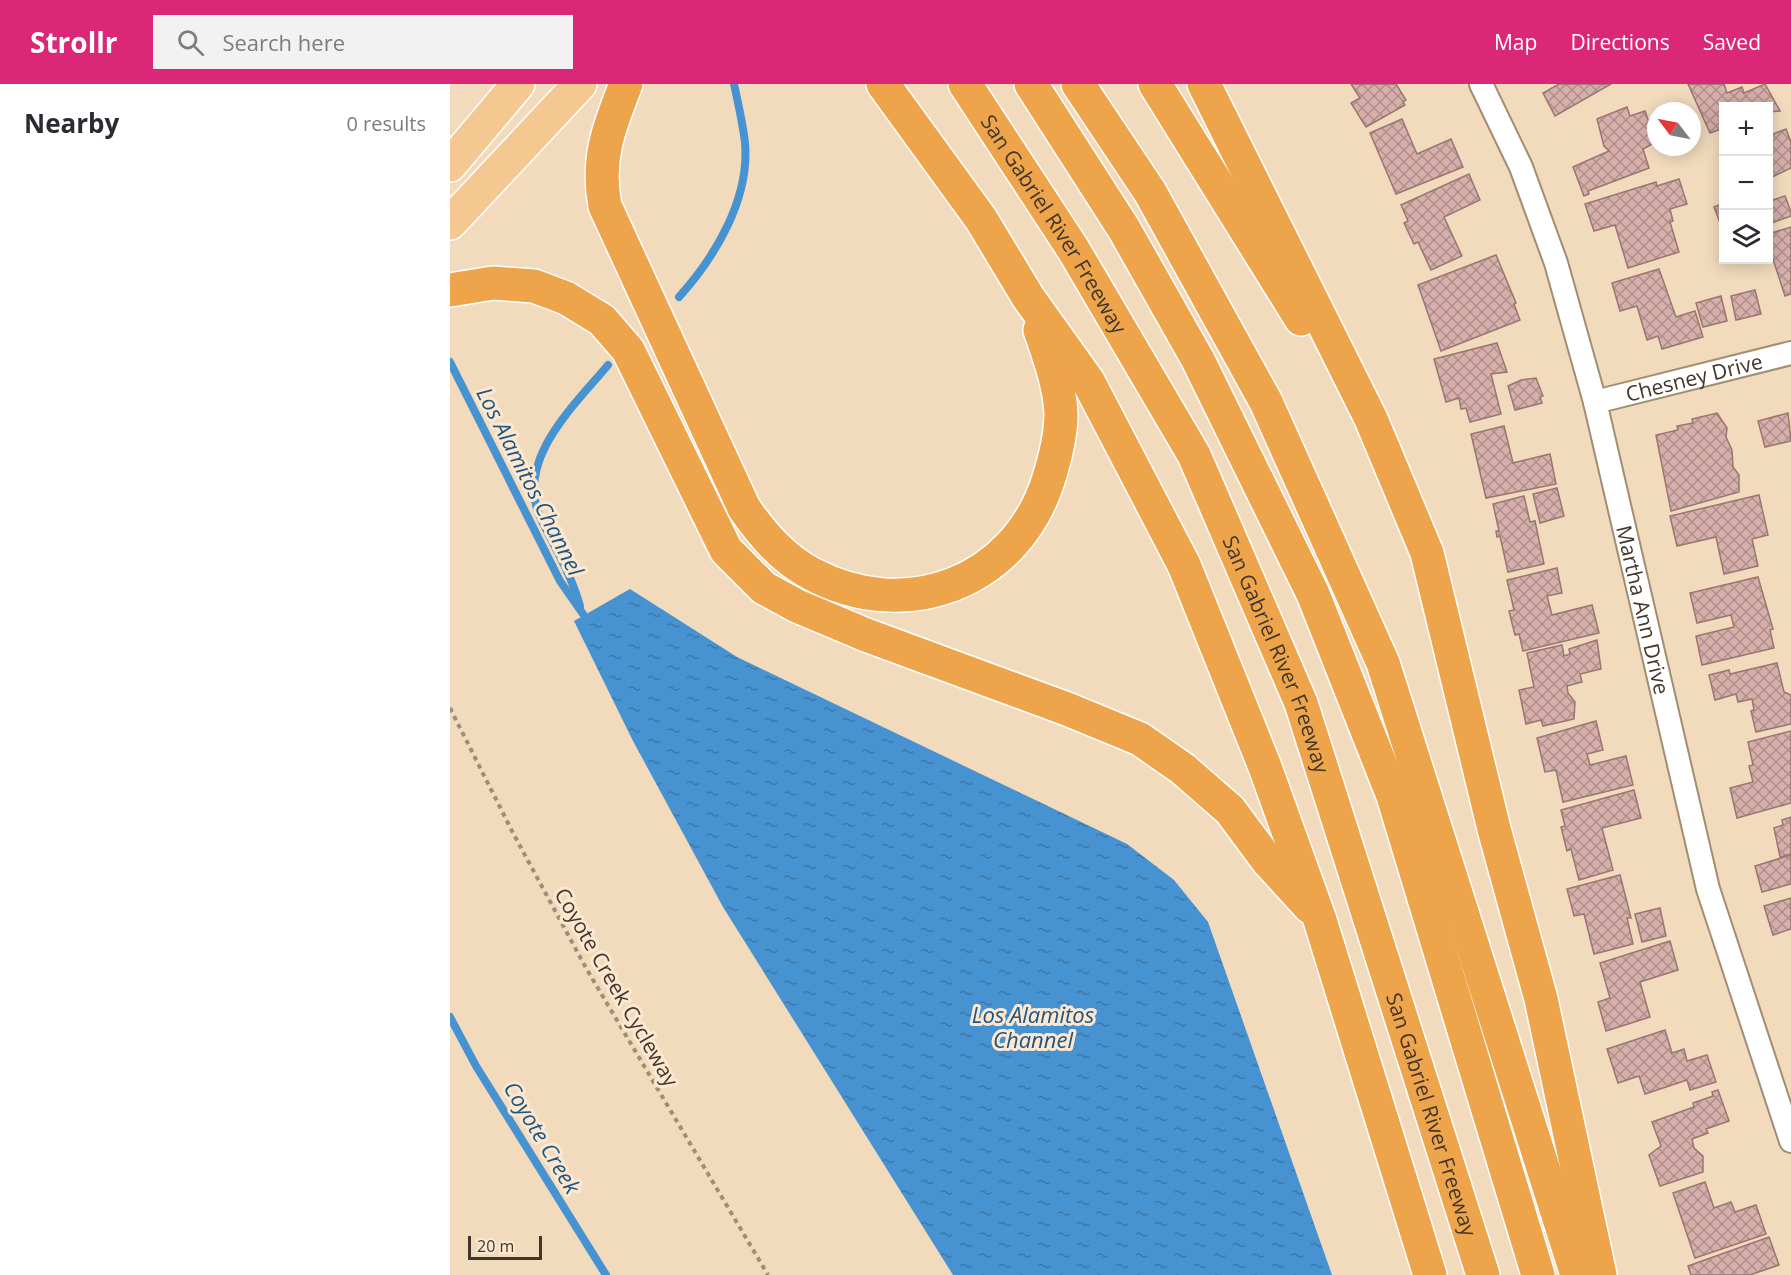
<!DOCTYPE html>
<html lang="en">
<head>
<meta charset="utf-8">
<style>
  :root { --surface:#fff; --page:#f2f2f3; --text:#2b2b33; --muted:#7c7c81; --line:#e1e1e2; --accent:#db2777 }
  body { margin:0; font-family:"Open Sans",sans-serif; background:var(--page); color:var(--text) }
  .controls { position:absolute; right:18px; top:18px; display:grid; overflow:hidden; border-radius:0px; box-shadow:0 3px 15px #0003 }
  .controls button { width:54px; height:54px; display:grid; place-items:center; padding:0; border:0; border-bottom:2px solid var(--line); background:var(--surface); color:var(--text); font:30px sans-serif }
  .compass { position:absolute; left:1197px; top:18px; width:54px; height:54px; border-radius:50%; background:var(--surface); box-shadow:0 3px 15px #0003; rotate:302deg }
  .scale { position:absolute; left:18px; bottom:15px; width:74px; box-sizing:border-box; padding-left:6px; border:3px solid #40362b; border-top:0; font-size:16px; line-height:21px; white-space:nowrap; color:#40362b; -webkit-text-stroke:4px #fce8d1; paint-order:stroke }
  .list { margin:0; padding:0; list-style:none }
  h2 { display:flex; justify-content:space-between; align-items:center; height:78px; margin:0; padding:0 24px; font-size:26px }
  h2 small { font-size:20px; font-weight:400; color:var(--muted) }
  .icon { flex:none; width:33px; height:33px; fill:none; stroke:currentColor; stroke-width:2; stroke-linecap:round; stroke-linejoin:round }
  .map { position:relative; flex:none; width:1341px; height:1191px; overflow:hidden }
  header { display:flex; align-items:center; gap:36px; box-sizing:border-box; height:84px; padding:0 30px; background:var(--accent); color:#fff }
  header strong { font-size:28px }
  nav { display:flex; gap:33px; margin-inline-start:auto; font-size:21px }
  .search { width:420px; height:54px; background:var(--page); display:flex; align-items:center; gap:15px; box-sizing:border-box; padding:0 21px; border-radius:0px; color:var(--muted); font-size:22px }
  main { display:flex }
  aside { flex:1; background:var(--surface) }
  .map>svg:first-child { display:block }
  .water { fill:url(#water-ripples) }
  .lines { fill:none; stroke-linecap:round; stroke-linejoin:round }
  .stream { stroke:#4792d0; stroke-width:8 }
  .building { fill:url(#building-cross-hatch); stroke:#9a7571; stroke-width:1.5 }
  .minor-casing { stroke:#a38d71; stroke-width:26 }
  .primary-casing { stroke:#fff; stroke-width:36 }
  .motorway-casing { stroke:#fff; stroke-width:36 }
  .path { stroke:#9e8d78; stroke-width:4; stroke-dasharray:4.5 4.5; stroke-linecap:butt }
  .minor { stroke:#fff; stroke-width:22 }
  .primary { stroke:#f5c892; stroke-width:33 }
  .motorway { stroke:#eea44a; stroke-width:33 }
  .labels { text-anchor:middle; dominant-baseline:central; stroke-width:6; stroke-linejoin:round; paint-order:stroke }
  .street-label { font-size:21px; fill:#40362b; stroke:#fce8d1 }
  .water-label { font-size:22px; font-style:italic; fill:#205580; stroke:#fce8d1 }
</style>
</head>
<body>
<header>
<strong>Strollr</strong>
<div class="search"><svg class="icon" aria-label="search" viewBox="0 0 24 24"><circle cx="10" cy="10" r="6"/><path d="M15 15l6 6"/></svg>Search here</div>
<nav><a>Map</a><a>Directions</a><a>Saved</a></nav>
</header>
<main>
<aside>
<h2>Nearby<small>0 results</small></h2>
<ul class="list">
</ul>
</aside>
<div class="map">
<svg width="1341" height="1191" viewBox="0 0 1341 1191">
  <defs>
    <pattern id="water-ripples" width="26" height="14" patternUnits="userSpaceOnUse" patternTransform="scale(1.5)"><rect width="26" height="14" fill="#4792d0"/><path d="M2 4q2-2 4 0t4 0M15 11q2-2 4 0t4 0" fill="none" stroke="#3d78a9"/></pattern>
    <pattern id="building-cross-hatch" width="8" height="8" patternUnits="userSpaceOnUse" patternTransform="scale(1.5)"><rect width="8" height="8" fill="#d6afaa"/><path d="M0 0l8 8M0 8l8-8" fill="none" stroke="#af8f8b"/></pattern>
  </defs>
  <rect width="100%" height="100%" fill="#f2dabd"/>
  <path class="water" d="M180,505L287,573L677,760L724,796L758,838L882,1191H503L273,823L183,657L124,537Z"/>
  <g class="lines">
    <g class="stream">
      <path d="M229,213C265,173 300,115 295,59C293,40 288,19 284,0"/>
      <path d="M0,278L110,497L133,530"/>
      <path d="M130,522C121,490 105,464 91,435C63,377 125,321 158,281"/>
      <path d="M0,933L26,982L156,1191"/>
    </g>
  </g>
  <g class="building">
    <path d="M901,0H946L956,16L953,18L955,21L916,43L901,19L910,14Z"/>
    <path d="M1109,0H1161L1105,32L1093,9Z"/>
    <path d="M1238,0H1274L1277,9L1292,3L1294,9L1315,0L1330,27L1318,28V22H1274V44L1260,49Z"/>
    <path d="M1177,23L1180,32L1195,27L1206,58L1193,65L1199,84L1138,107L1139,110L1134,112L1123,83L1159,67L1154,62L1147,35Z"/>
    <path d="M952,35L967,70L1001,55L1013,83L946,110L920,49Z"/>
    <path d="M1336,45L1341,58V84L1318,95V52Z"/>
    <path d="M1019,90L1030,116L994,133L1012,172L981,186L968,158L964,160L954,139L958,137L951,121Z"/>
    <path d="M1229,95L1237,120L1220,125L1223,137L1220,138L1229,168L1178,184L1165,141L1144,147L1135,120L1206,98L1207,102Z"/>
    <path d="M1318,104L1323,116L1335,112L1341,128V132L1319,140Z"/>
    <path d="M1274,119V149L1264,123Z"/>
    <path d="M1341,143V210L1335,212L1318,160V150Z"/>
    <path d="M1046,171L1066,219L1064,220L1070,236L991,267L968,201Z"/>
    <path d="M1209,185L1226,233L1245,227L1253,253L1212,265L1208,252L1197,256L1187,222L1170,227L1162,199Z"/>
    <path d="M1305,206L1311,230L1286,236L1281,212Z"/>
    <path d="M1271,212L1277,237L1253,243L1246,219Z"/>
    <path d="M1047,259L1057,288L1041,290L1051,330L1020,338L1016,324L1011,325L1009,314L996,318L984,275Z"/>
    <path d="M1086,294L1093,312L1090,313L1092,319L1065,326L1058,302L1071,296Z"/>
    <path d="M1267,329L1277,344L1276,353L1282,366L1283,383L1289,391V408L1221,427L1206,351L1228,346L1227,342L1243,339L1242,335Z"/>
    <path d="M1338,329L1341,357L1315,363L1308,337Z"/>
    <path d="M1054,342L1063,379L1100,370L1106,400L1036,414L1021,350Z"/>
    <path d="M1107,404L1114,432L1090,439L1083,410Z"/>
    <path d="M1309,411L1318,451L1302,455L1308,482L1274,490L1266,453L1227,462L1220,432Z"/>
    <path d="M1074,412L1080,438L1085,437L1094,480L1058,488L1050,452L1047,453L1046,447H1049L1043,420Z"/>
    <path d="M1107,484L1112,509L1097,512L1102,531L1142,521L1149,549L1073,567L1069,550L1065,551L1059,527L1064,526L1057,496Z"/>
    <path d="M1308,493L1323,545L1320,546L1324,564L1252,581L1246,552L1284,543L1281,531L1247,539L1240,509Z"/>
    <path d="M1147,556L1151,585L1130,590L1132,598L1117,602L1118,609L1125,618L1124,635L1093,642L1091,636L1076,640L1069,606L1084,603L1077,569L1112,561L1114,572L1120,570L1119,565Z"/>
    <path d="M1327,579L1334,608L1341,611V640L1306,648L1301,627L1304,626L1302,615L1288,618L1286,610L1265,616L1259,591L1279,586L1280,590Z"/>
    <path d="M1146,637L1153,666L1137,670L1140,681L1176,672L1183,701L1113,718L1106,686L1095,688L1087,654Z"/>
    <path d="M1341,647V719L1287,734L1280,704L1303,698L1299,682L1303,681L1298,658Z"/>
    <path d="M1184,706L1191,734L1152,744L1163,786L1129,796L1121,765L1117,767L1111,743L1115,742L1111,726Z"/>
    <path d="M1341,733V770L1330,773L1324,744L1333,741L1332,736Z"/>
    <path d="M1341,771V800L1312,808L1305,782Z"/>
    <path d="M1170,791L1181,834H1177L1183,860L1144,870L1134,830L1124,832L1117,805Z"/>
    <path d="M1341,814V845L1323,851L1314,822Z"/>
    <path d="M1210,824L1216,852L1192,858L1185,830Z"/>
    <path d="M1220,857L1228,886L1190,898L1200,933L1156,947L1148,918L1160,914L1150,879Z"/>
    <path d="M1215,946L1222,969L1234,965L1237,977L1257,971L1266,998L1240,1006L1237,996L1195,1010L1189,992L1168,999L1157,965Z"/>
    <path d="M1268,1006L1279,1037L1256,1045L1258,1049L1242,1055L1244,1064L1253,1072V1088L1210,1102L1199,1071L1211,1062L1202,1038L1244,1023L1243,1019L1263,1012L1262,1008Z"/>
    <path d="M1255,1098L1264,1124L1281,1118L1285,1128L1306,1121L1316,1150L1245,1174L1223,1109Z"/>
    <path d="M1319,1153L1329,1181L1300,1191H1241L1238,1182Z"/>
  </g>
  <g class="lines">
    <defs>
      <g id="minor">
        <path id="s1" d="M1031,0L1071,83L1106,179L1145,318L1258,805L1341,1057"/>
        <path id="s2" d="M1145,318L1341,269"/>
      </g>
      <g id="primary">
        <path d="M0,81L68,0"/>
        <path d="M0,139L130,0"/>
      </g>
      <g id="motorway">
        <path d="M176,0C159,43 146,75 155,122L294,424C312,450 333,475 362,490C456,540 565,499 598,397C605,375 611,352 611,330C610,302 599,272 590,246"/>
        <path d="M433,0L531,135L578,213L638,297L734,481L815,683L869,833L980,1191"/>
        <path id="s3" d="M515,0L623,165L744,371L851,619L1033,1191"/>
        <path d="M581,0L674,145L748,276L863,510L943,712L1088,1191"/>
        <path d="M628,0L700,108L816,318L933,579L1127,1191"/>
        <path d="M705,0L851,235"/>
        <path d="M754,0L921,335L977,469L1044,745L1091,915L1150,1191"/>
        <path d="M0,206L43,199L84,202L116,214L152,236L178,266L276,466L314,504L347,522L416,551L617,625L690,655L733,685L780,726L817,776L860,823"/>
      </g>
    </defs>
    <use href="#minor" class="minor-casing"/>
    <use href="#primary" class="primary-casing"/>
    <use href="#motorway" class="motorway-casing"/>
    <path class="path" d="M0,624L63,749L136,884L318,1191"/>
    <use href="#minor" class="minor"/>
    <use href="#primary" class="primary"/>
    <use href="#motorway" class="motorway"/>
  </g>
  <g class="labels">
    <g class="street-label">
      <text stroke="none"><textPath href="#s3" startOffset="166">San Gabriel River Freeway</textPath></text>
      <text stroke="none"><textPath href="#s2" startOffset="102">Chesney Drive</textPath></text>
      <text stroke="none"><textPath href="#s1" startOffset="552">Martha Ann Drive</textPath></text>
      <text stroke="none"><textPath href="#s3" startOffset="652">San Gabriel River Freeway</textPath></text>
      <text transform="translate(167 903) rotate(60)">Coyote Creek Cycleway</text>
      <text stroke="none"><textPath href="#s3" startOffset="1138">San Gabriel River Freeway</textPath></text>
    </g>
    <g class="water-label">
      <text transform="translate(81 397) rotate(63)">Los Alamitos Channel</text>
      <text x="583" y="930">Los Alamitos<tspan x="583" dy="25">Channel</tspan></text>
      <text transform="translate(93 1053) rotate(59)">Coyote Creek</text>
    </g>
  </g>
</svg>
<div class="controls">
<button>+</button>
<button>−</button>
<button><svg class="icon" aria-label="layers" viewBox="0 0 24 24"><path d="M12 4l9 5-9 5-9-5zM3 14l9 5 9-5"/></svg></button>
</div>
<svg class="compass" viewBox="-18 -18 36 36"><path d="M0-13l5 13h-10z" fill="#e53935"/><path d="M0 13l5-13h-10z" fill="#7c7c81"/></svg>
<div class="scale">20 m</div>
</div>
</main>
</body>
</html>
